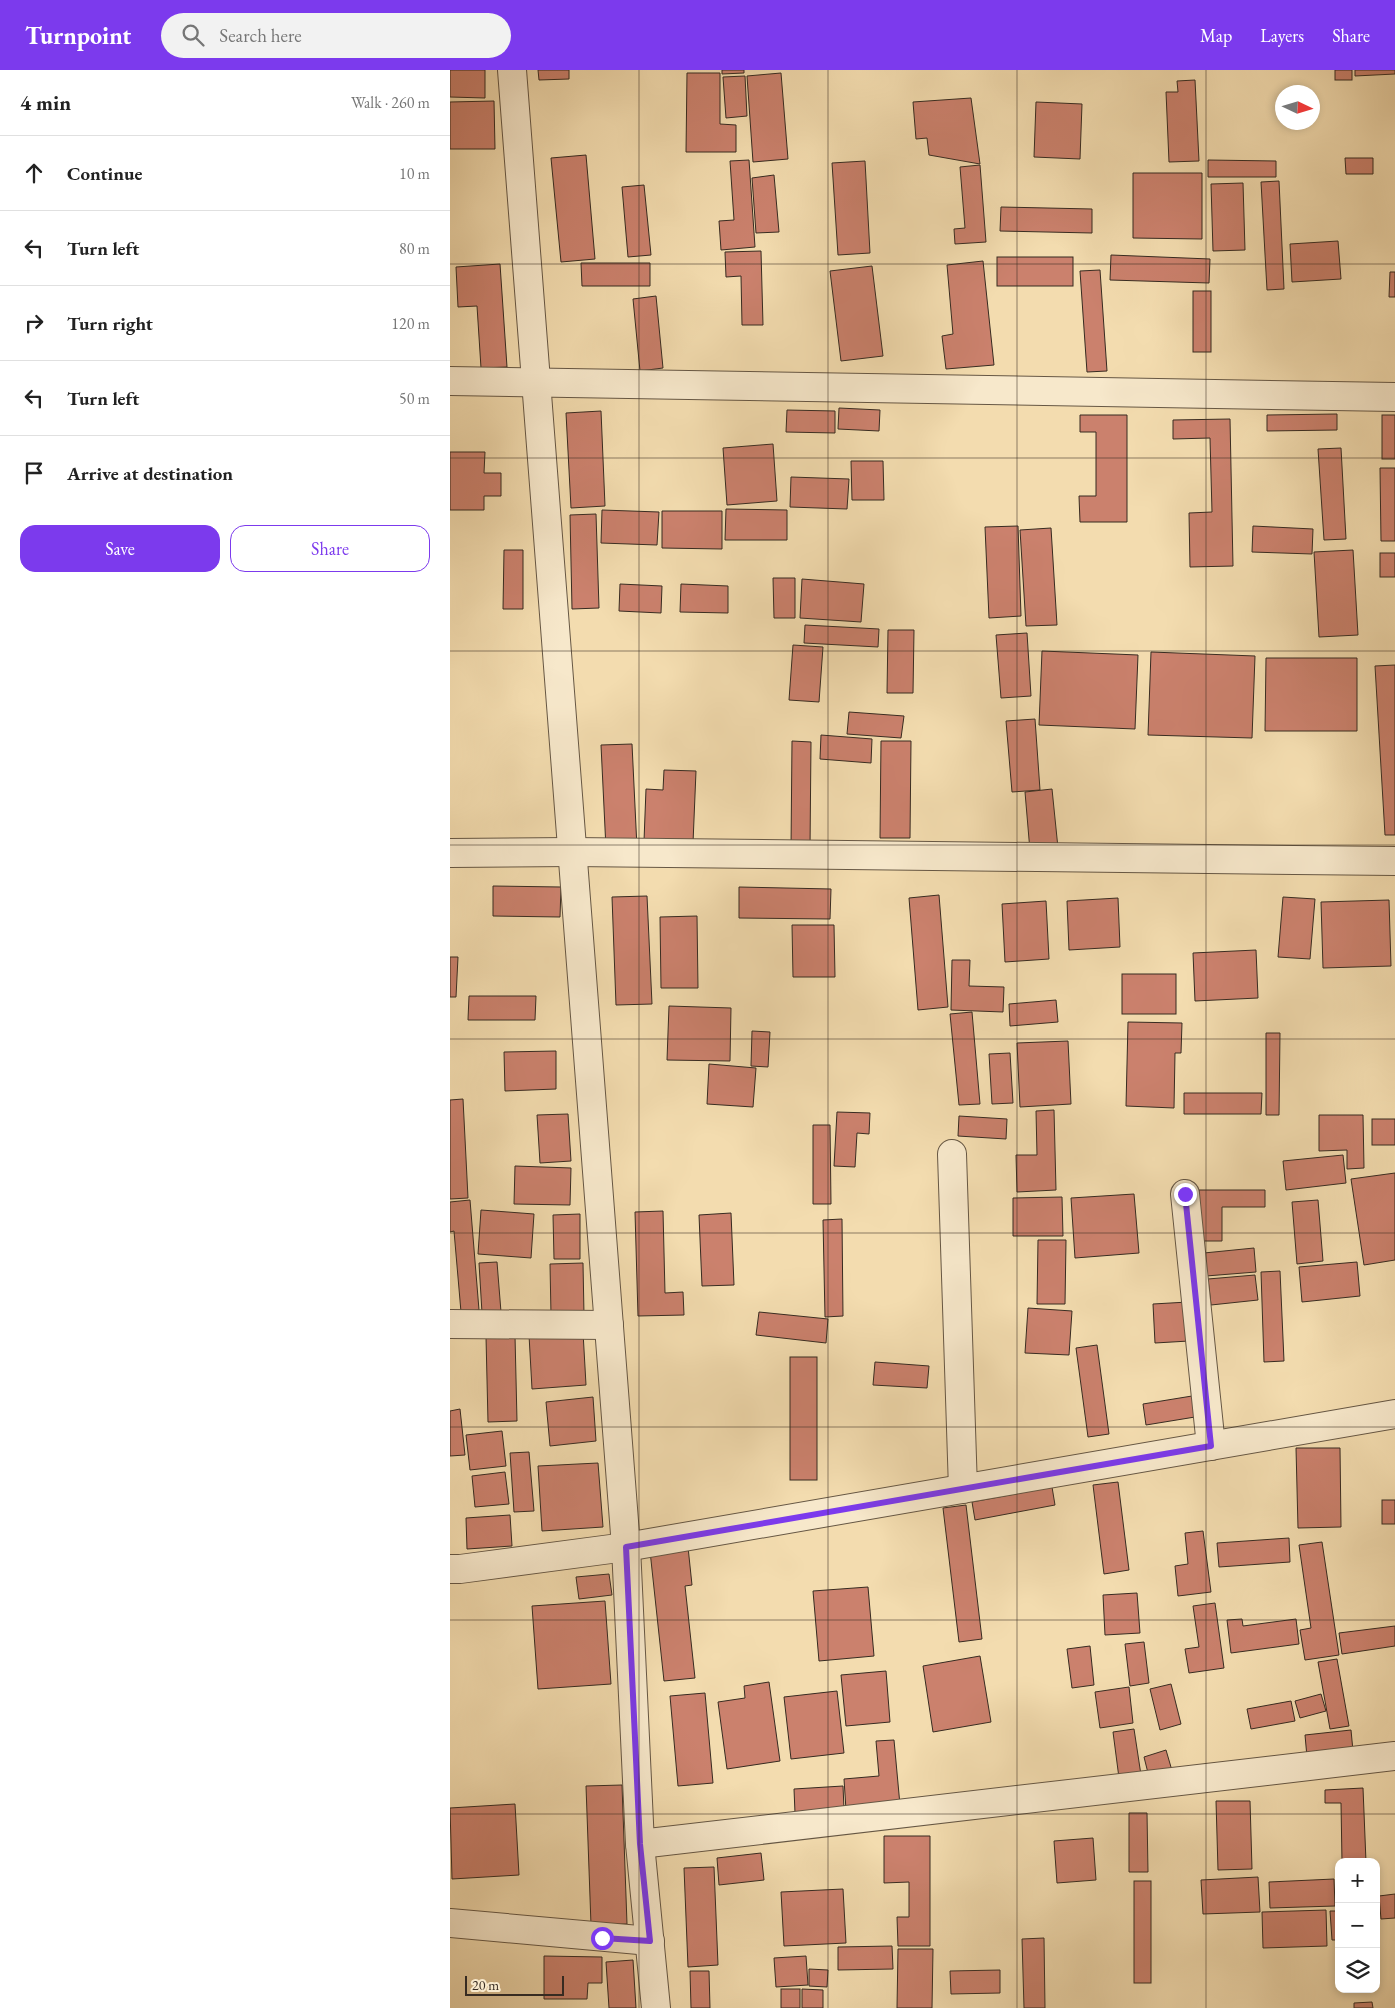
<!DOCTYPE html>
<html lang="en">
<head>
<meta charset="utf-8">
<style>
  :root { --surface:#fff; --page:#f2f2f2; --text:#222; --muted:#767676; --line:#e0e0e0; --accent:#7c3aed }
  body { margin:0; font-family:"EB Garamond",serif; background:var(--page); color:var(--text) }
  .controls { position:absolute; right:15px; bottom:15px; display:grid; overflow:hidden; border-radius:10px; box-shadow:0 2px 8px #0003 }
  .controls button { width:45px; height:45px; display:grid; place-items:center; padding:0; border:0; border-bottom:1px solid var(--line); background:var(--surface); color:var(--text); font:25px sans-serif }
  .compass { position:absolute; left:825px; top:15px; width:45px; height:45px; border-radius:50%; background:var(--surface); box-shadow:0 2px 8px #0003; rotate:94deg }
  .scale { position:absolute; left:15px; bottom:12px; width:99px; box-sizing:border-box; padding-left:5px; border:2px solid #372b21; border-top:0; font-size:14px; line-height:18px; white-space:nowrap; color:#372b21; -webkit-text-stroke:4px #f7e8cb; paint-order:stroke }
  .stop { position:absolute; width:15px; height:15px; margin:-11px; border:4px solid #7c3aed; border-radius:50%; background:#fff }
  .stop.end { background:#7c3aed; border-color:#fff; box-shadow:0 1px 5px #0008 }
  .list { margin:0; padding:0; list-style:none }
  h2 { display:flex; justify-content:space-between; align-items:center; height:65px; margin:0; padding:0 20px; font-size:21px }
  h2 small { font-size:16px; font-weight:400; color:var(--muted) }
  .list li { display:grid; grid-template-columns:32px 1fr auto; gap:15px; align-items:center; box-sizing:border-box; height:75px; padding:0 20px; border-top:1px solid var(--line) }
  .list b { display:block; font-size:19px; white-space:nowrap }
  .list em { font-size:16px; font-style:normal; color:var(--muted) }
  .actions { display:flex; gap:10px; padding:15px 20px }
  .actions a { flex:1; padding:11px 0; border:1px solid var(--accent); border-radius:15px; text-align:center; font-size:18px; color:var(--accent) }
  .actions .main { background:var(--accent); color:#fff }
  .icon { flex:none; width:28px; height:28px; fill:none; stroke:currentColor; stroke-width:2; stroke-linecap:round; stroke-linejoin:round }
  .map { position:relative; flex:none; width:945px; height:1938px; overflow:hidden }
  header { display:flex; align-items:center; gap:30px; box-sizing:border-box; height:70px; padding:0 25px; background:var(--accent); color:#fff }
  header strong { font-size:24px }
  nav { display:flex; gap:28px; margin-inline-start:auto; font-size:18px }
  .search { width:350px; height:45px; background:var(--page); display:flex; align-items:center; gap:12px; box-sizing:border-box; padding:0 18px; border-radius:28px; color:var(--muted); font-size:19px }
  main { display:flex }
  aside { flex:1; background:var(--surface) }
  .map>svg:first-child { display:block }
  .building { fill:#cb816d; stroke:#372b21 }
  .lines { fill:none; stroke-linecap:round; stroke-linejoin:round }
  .street-casing { stroke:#665744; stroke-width:30 }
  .street { stroke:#f7e8cb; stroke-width:28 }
  .route { stroke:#7c3aed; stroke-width:6 }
  .grid { fill:none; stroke:#372b21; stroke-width:1; stroke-opacity:0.55 }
</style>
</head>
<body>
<header>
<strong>Turnpoint</strong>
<div class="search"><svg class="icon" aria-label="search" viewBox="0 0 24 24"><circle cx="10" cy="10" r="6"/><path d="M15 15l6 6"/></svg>Search here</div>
<nav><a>Map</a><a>Layers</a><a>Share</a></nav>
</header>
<main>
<aside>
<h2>4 min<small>Walk · 260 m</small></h2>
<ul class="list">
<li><svg class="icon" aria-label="ahead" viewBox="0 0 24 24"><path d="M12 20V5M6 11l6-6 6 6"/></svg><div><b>Continue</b></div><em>10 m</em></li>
<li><svg class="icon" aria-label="left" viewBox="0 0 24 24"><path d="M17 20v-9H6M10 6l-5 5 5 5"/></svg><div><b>Turn left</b></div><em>80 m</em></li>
<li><svg class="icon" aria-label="right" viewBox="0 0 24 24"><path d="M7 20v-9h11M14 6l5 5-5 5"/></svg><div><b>Turn right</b></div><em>120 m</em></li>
<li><svg class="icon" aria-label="left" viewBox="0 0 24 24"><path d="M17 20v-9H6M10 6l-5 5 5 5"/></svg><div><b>Turn left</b></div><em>50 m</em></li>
<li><svg class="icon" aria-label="arrive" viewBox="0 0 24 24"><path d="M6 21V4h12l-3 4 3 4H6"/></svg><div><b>Arrive at destination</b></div></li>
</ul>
<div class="actions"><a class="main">Save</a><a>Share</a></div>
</aside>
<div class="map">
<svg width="945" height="1938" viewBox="0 0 945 1938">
  <rect width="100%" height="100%" fill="#f3dcaf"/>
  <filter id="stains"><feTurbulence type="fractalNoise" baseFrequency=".004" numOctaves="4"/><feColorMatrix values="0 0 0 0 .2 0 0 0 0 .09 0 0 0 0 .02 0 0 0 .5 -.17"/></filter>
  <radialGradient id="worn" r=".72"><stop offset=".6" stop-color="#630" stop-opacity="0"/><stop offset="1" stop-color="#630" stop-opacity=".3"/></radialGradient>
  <g class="building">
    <path d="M0,0H35V28L0,27Z"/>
    <path d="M88,0H119V9L89,10Z"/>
    <path d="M272,0H294V3L272,4Z"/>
    <rect x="885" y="0" width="17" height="10"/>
    <path d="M905,0H945V4L905,6Z"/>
    <path d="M237,3H270V54L286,55V82H236Z"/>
    <path d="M331,3L338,89L303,92L297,6Z"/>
    <path d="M295,6L297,46L276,48L273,7Z"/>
    <path d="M745,10L749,91L719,92L716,22H728L727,11Z"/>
    <path d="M521,28L530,94L479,85L477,68L466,69L463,32Z"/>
    <path d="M44,31L45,79H0V32Z"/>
    <path d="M586,32L632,34L630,89L584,87Z"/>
    <path d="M136,85L145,189L111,192L101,88Z"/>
    <path d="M895,88H923V104H896Z"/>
    <path d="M299,90L305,177L271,180L269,151L284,150L280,91Z"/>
    <path d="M758,90L826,91V107H758Z"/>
    <path d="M415,91L420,183L388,185L382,93Z"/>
    <path d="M530,95L536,172L505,174L504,159L515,158L510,97Z"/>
    <path d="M683,103H752V169L683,168Z"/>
    <path d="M324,105L329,162L306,163L302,108Z"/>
    <path d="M829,111L834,219L817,220L811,112Z"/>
    <path d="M793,113L795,180L763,181L761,114Z"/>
    <path d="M194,115L201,185L178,187L172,117Z"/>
    <path d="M551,137L642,139V163L550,161Z"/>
    <path d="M888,171L891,209L842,212L840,174Z"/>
    <path d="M311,181L313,255H292L291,206L276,207L275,182Z"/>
    <path d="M661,185L760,189L759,213L660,210Z"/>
    <rect x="547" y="187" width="76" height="29"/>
    <path d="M533,191L544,295L496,299L492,266L503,264L497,195Z"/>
    <path d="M131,193H200V216H132Z"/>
    <path d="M50,194L57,297L31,298L27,236L8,237L6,197Z"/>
    <path d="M422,196L433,286L391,291L380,201Z"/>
    <path d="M650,200L657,301L637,302L630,201Z"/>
    <path d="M940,202H945V227H939Z"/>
    <rect x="743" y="221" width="18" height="61"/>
    <path d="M206,226L213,298L190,301L183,229Z"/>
    <path d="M389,338L430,340L429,361L388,359Z"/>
    <path d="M337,340L385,341V363L336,362Z"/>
    <path d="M151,341L155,436L121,438L116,343Z"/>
    <path d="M887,344V360L817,361V345Z"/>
    <path d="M630,345H677V452H630L629,426H646V362H630Z"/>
    <rect x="932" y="345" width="13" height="44"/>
    <path d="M780,349L783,496L740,497L739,443L762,442L760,368L723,369V350Z"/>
    <path d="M323,374L327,431L277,435L273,378Z"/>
    <path d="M891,378L896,469L874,470L868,379Z"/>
    <path d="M0,382H35L34,403H51V426H34V440H0Z"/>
    <path d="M401,391H433L434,430H402Z"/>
    <path d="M930,398H945V471H931Z"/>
    <path d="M341,407L399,409L397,439L340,437Z"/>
    <path d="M276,439L337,440V470H275Z"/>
    <path d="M152,440L209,442L207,475L151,473Z"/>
    <path d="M212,441H272V479L212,478Z"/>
    <path d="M146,444L149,538L122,539L120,445Z"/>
    <path d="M568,456L571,546L539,548L535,457Z"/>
    <path d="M803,456L863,459L862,484L802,482Z"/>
    <path d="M601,458L607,555L576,556L570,460Z"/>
    <path d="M54,480H73V539H53Z"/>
    <path d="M903,480L908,565L869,567L864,482Z"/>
    <rect x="930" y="483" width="15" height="24"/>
    <path d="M323,508H345V548H324Z"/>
    <path d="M352,509L414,514L411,552L350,548Z"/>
    <path d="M170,514L212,516L211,543L169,541Z"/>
    <path d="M231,514L278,516V543L230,542Z"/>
    <path d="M355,555L429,559L428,577L354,573Z"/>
    <path d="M438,560H464L463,623H437Z"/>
    <path d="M577,563L581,626L551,628L546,565Z"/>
    <path d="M343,575L373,577L369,632L339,630Z"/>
    <path d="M592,581L688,585L685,659L589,655Z"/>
    <path d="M701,582L805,586L802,668L698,665Z"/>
    <path d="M816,588H907V661H815Z"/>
    <path d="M945,595V765H935L925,596Z"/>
    <path d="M399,642L454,646L451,668L397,664Z"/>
    <path d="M585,649L590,720L562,722L556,651Z"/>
    <path d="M371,665L422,669L421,693L370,689Z"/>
    <path d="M342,671L361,672L360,779H341Z"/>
    <path d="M431,671H461L460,768H430Z"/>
    <path d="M182,674L187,778L156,779L151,675Z"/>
    <path d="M214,700L246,701L243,773L194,771L196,719L213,720Z"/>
    <path d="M602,719L608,778L580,781L575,722Z"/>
    <path d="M43,816L111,817L110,847L43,846Z"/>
    <path d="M289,817L381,819L380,849L289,848Z"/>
    <path d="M489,825L498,937L468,940L459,828Z"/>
    <path d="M197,826L202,934L166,935L162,827Z"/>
    <path d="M833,827L865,829L860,889L828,887Z"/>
    <path d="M668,828L670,877L619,880L617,831Z"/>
    <path d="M939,830L941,896L873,898L871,832Z"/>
    <path d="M596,831L599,889L555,892L552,834Z"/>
    <path d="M247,846L248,918H211L210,847Z"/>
    <path d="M342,855H384L385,907H343Z"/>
    <path d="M806,880L808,928L745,931L743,883Z"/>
    <path d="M0,887H8L6,927H0Z"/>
    <path d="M502,890H520L519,916L554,917L553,942L501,940Z"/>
    <rect x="672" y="904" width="54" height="40"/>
    <path d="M19,926H86L85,950H18Z"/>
    <path d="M606,930L608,952L560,956L559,934Z"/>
    <path d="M219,936L281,938L280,991L217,990Z"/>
    <path d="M522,942L530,1034L509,1035L500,944Z"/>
    <path d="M678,952L732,953L731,983H725L724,1038L676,1036Z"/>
    <path d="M302,961L320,962L318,997L301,996Z"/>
    <path d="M816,963H830L829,1045H816Z"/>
    <path d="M618,971L621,1034L570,1037L567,973Z"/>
    <path d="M106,981V1019L55,1021L54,982Z"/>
    <path d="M560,983L563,1033L542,1034L539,984Z"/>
    <path d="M259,994L306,998L303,1037L257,1034Z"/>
    <path d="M734,1023H812L811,1044H734Z"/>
    <path d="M13,1029L18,1128L0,1129V1030Z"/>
    <path d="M604,1040L606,1120L567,1122L566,1085H587L586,1041Z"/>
    <path d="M387,1042L420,1043L419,1064L407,1063L405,1097L384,1096Z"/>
    <path d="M118,1044L121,1091L90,1093L87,1045Z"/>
    <path d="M869,1045H913L914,1098L897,1099V1080L869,1081Z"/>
    <path d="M509,1046L557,1049L556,1069L508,1066Z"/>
    <rect x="922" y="1049" width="23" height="26"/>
    <path d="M363,1055H380L381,1134H363Z"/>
    <path d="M893,1085L896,1113L836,1120L833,1091Z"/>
    <path d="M65,1096L121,1098L120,1135L64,1134Z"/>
    <path d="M945,1103V1190L914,1195L901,1109Z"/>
    <path d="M749,1120H815V1137H772V1171H749Z"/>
    <path d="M684,1124L689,1183L625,1188L621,1128Z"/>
    <path d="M612,1127L613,1166H563V1128Z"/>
    <path d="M20,1130L29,1240L11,1242L4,1161L0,1162V1132Z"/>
    <path d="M868,1130L873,1191L847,1194L842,1132Z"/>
    <path d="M31,1140L84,1144L81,1188L28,1184Z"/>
    <path d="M213,1141L215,1223L233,1222L234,1245L188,1246L185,1142Z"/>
    <path d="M281,1143L284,1215L252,1216L249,1145Z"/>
    <path d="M130,1144V1189H104L103,1145Z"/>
    <path d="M392,1149L393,1246L375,1247L373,1150Z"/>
    <path d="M588,1170H616L615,1234H587Z"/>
    <path d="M804,1178L806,1202L756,1206L754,1183Z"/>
    <path d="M47,1192L51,1242L32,1243L29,1193Z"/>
    <path d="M907,1192L910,1226L852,1232L849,1197Z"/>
    <path d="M133,1193L134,1245H101L100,1194Z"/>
    <path d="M830,1201L834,1291L814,1292L811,1202Z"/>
    <path d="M805,1205L808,1230L761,1235L758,1209Z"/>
    <path d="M738,1232L739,1271L705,1273L703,1234Z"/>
    <path d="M578,1238L622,1241L619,1285L575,1283Z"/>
    <path d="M309,1242L378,1249L376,1273L306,1265Z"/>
    <path d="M133,1262L136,1315L82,1319L79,1265Z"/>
    <path d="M65,1266L67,1351L38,1352L36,1267Z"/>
    <path d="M647,1275L659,1364L638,1367L626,1278Z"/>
    <rect x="340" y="1287" width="27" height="123"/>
    <path d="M425,1292L479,1296L477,1318L423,1315Z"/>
    <path d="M742,1326L745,1347L696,1355L693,1334Z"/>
    <path d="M143,1327L146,1371L100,1376L96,1332Z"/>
    <path d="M10,1339L15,1385L0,1386V1341Z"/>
    <path d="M52,1361L56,1396L20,1400L16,1365Z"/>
    <path d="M846,1378H890L891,1457L848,1458Z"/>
    <path d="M79,1382L84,1441L64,1442L60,1383Z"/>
    <path d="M148,1393L153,1457L92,1461L88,1396Z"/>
    <path d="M55,1402L59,1434L25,1437L22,1406Z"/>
    <path d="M668,1412L679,1500L654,1504L643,1415Z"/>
    <path d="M602,1417L605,1435L525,1450L522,1432Z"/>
    <rect x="932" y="1430" width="13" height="24"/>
    <path d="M516,1435L532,1569L509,1572L493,1438Z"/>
    <path d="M60,1445L62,1476L17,1479L16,1448Z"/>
    <path d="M753,1461L761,1522L728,1526L725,1496L738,1494L735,1463Z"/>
    <path d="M839,1468L840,1492L769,1497L767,1473Z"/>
    <path d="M872,1472L889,1585L855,1590L850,1560L861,1558L849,1475Z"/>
    <path d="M238,1477L242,1515L235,1516L245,1608L214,1611L200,1481Z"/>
    <path d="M159,1504L162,1525L129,1529L126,1507Z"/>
    <path d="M418,1517L424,1586L369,1591L363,1521Z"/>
    <path d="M687,1523L690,1563L655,1565L653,1525Z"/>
    <path d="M155,1531L161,1614L88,1619L82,1536Z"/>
    <path d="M765,1533L774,1598L739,1603L735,1579L749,1577L743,1536Z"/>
    <path d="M792,1549L793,1556L846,1549L849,1574L781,1583L777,1550Z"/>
    <path d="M945,1556V1576L892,1584L889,1563Z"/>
    <path d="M694,1572L699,1613L680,1616L675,1574Z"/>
    <path d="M640,1576L644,1615L622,1618L617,1579Z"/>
    <path d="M530,1586L541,1652L483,1662L473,1596Z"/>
    <path d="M887,1589L899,1656L880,1659L868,1592Z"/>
    <path d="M436,1601L440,1652L396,1656L391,1605Z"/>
    <path d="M319,1612L330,1691L277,1699L268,1632L295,1628L294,1616Z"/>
    <path d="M721,1614L731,1654L710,1660L700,1619Z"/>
    <path d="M679,1617L683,1653L650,1658L645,1622Z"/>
    <path d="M387,1621L394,1683L341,1689L334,1627Z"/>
    <path d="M255,1623L263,1713L228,1716L220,1626Z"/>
    <path d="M871,1624L876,1641L850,1648L845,1631Z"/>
    <path d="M841,1631L845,1651L801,1659L797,1639Z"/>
    <path d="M684,1659L691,1705L669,1708L663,1662Z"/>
    <path d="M901,1660L903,1681L857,1687L855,1665Z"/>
    <path d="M444,1670L450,1735L396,1740L394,1709L429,1706L426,1671Z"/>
    <path d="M716,1680L723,1704L700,1711L694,1687Z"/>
    <path d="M172,1715L177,1854L141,1855L136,1716Z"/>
    <path d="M393,1716L394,1739L345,1743L344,1719Z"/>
    <path d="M913,1718L916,1792H892L891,1733H875V1720Z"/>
    <path d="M766,1731H800L802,1799L768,1800Z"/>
    <path d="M65,1734L69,1805L2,1809L0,1738Z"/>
    <path d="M679,1743H697L698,1802H679Z"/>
    <path d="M434,1766H480V1876H448L447,1847H459V1812L434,1813Z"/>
    <path d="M643,1768L646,1810L607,1813L604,1771Z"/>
    <path d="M311,1783L314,1810L269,1815L267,1788Z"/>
    <path d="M264,1797L268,1895L238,1897L234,1798Z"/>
    <path d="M808,1807L810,1842L753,1844L751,1810Z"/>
    <path d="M884,1809L885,1836L820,1838L819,1812Z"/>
    <rect x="684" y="1811" width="17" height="102"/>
    <path d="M393,1819L396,1873L334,1876L331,1822Z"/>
    <path d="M945,1824V1848L931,1849L929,1826Z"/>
    <path d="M876,1840L877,1876L813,1878L812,1842Z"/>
    <path d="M880,1841H889V1870H882Z"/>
    <path d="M594,1868L595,1938H574L572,1869Z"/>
    <path d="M442,1876L443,1899L388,1900V1877Z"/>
    <path d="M448,1879H483L482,1938H447Z"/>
    <path d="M94,1886L152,1887V1913H138L137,1929H94Z"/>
    <path d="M356,1886L358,1915L326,1917L324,1888Z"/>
    <path d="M183,1890L186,1938H159L156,1892Z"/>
    <path d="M359,1899L378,1900L377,1917L359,1916Z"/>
    <path d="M550,1900V1923L501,1924L500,1901Z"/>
    <path d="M240,1901H259L260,1938H241Z"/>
    <rect x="331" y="1919" width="19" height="19"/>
    <path d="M352,1919L373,1920V1938H352Z"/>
    <path d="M922,1932L923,1938H904V1933Z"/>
  </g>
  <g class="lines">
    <defs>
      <g id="street">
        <path d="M62,0L176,1477L190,1774L206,1938"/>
        <path d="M0,311L945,327"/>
        <path d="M0,783L122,782L945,791"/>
        <path d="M502,1084L513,1419"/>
        <path d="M735,1124L761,1376"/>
        <path d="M0,1254L159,1255"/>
        <path d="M0,1499H10L176,1477L945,1344"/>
        <path d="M190,1774L945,1686"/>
        <path d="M0,1853L200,1871"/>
      </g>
    </defs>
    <use href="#street" class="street-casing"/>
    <use href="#street" class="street"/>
  </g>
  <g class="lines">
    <path class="route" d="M152,1868L200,1871L190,1774L176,1477L761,1376L735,1124"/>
  </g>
  <path class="grid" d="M189,0V1938M378,0V1938M567,0V1938M756,0V1938M0,194H945M0,388H945M0,581H945M0,775H945M0,969H945M0,1163H945M0,1357H945M0,1550H945M0,1744H945"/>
  <rect width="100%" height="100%" filter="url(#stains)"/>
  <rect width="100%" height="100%" fill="url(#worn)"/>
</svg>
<div class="controls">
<button>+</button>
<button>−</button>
<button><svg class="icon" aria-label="layers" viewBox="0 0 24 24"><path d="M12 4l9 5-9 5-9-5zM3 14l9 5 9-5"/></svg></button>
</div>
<svg class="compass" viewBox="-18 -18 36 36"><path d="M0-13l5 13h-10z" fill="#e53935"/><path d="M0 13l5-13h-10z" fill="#767676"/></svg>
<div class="scale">20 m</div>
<div class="stop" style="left:152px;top:1868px"></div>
<div class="stop end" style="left:735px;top:1124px"></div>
</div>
</main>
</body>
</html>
